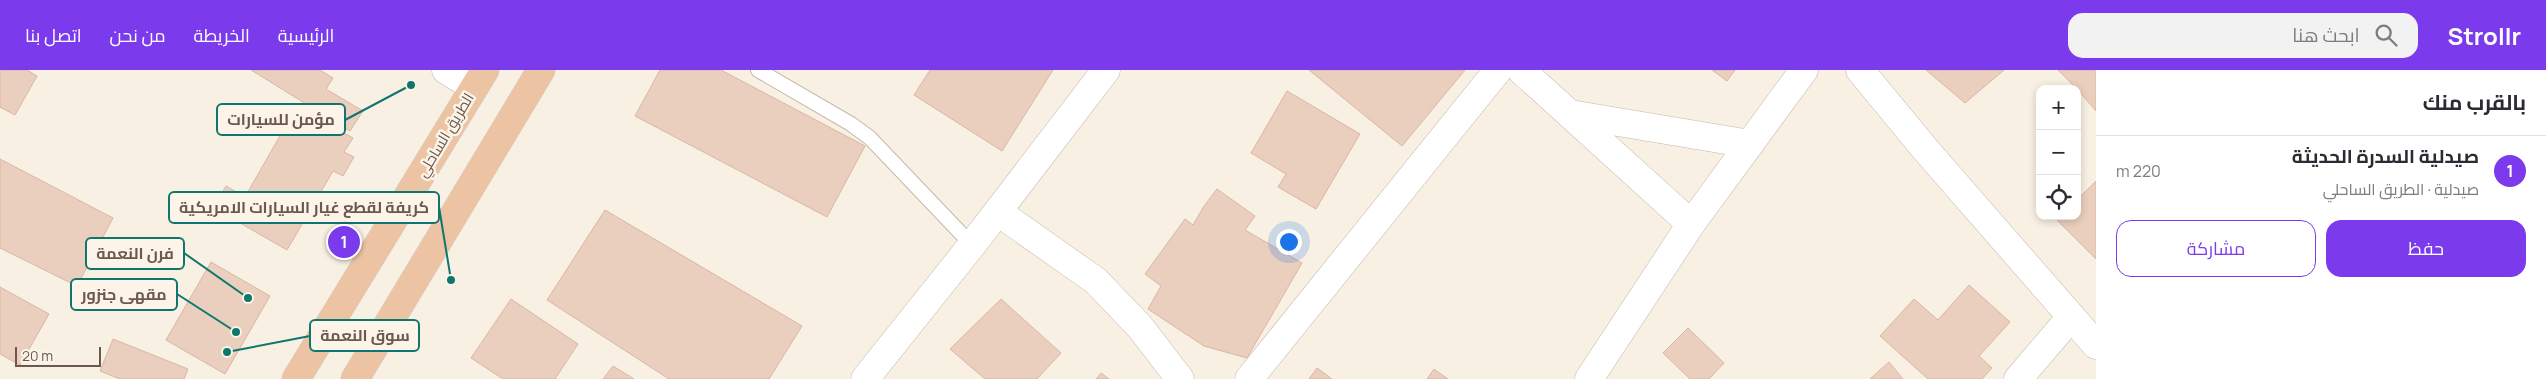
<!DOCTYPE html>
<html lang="ar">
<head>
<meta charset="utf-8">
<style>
  :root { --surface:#fff; --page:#f2f2f3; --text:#2b2b33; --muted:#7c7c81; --line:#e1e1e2; --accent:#7c3aed }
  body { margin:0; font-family:Manrope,Cairo,sans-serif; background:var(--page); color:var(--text); direction:rtl }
  .controls { position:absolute; right:15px; top:15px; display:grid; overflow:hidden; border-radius:10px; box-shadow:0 2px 8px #0003 }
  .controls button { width:45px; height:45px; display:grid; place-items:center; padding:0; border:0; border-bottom:1px solid var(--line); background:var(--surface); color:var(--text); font:25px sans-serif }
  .scale { position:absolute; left:15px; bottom:12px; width:86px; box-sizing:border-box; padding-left:5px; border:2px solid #6c584d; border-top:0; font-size:14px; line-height:18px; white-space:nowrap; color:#6c584d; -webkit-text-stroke:4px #fcf4e8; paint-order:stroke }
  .you { position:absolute; left:1288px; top:171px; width:18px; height:18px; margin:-12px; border:4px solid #fff; border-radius:50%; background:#1a73e8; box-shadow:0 0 0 8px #1a73e833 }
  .badge { display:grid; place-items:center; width:32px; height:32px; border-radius:50%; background:var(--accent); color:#fff; font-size:16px; font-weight:700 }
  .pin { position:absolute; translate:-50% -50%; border:2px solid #fff; box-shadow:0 1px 5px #0006 }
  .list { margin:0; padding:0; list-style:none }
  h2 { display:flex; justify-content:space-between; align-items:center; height:65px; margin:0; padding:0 20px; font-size:21px }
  h2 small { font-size:16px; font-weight:400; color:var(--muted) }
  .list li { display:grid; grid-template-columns:32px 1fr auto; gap:15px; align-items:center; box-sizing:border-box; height:70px; padding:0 20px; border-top:1px solid var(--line) }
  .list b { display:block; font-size:19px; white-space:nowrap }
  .list p { margin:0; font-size:16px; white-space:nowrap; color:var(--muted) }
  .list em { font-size:16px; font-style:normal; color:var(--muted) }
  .actions { display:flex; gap:10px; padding:15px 20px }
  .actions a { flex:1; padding:11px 0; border:1px solid var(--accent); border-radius:15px; text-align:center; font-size:18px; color:var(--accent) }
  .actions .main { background:var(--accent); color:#fff }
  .icon { flex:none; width:28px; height:28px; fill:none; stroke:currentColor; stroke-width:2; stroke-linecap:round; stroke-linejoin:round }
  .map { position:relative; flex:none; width:2096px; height:309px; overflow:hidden; direction:ltr }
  header { display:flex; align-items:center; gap:30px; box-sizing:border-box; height:70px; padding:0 25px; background:var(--accent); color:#fff }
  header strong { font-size:24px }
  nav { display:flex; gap:28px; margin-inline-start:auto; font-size:18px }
  .search { width:350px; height:45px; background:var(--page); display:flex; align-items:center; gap:12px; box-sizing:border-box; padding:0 18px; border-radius:15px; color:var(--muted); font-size:19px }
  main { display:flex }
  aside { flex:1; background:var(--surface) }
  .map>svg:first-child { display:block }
  .building { fill:#eacfbe; stroke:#dab6a1 }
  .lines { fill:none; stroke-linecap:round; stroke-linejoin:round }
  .service-casing { stroke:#c7b7ac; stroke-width:16 }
  .minor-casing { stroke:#c7b7ac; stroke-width:29 }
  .trunk-casing { stroke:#d6d0cd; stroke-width:29 }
  .service { stroke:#fff; stroke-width:14 }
  .minor { stroke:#fff; stroke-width:28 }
  .trunk { stroke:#ecc3a3; stroke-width:28 }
  .labels { text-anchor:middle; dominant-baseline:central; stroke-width:5; stroke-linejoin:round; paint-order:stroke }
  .street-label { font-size:15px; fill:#6c584d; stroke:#fcf4e8 }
  .leader { fill:none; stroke:#0f766e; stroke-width:2 }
  .callout-dot { fill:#0f766e; stroke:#fcf4e8; stroke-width:2 }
  .callout { fill:#fcf4e8; stroke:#0f766e; stroke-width:2 }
  .callout-label { font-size:16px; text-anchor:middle; font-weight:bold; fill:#6c584d }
</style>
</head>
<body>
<header>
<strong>Strollr</strong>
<div class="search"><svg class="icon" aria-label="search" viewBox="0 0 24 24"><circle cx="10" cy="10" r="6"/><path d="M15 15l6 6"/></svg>ابحث هنا</div>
<nav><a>الرئيسية</a><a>الخريطة</a><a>من نحن</a><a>اتصل بنا</a></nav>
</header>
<main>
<aside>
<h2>بالقرب منك<small></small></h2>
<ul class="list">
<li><span class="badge">1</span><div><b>صيدلية السدرة الحديثة</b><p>صيدلية · الطريق الساحلي</p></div><em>220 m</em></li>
</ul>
<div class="actions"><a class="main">حفظ</a><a>مشاركة</a></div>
</aside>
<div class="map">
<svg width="2096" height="309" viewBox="0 0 2096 309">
  <rect width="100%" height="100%" fill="#f8f0e3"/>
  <g class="building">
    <path d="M0,0H27L37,6L15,45L0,37Z"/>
    <path d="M251,0H320L333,8L326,19L363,41L350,61Z"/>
    <path d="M660,0H721L865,76L827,147L635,46Z"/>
    <path d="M930,0H1053L1002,81L914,25Z"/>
    <path d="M1309,0H1465L1402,76Z"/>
    <path d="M1712,0H1735L1727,11Z"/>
    <path d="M1926,0H2004L1965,33Z"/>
    <path d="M2058,0H2096V41L2077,19Z"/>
    <path d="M1287,21L1360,64L1316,139L1278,117L1286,104L1251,83Z"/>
    <path d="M297,36L353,68L344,82L354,87L343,106L333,101L287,180L214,138L226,116L245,127Z"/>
    <path d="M0,89L113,148L77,216L0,178Z"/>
    <path d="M2096,111V189L2057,150L2061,146H2077V130Z"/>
    <path d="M1217,119L1255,146L1245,160L1302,193L1247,288L1204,276L1148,239L1161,216L1145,204L1185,149L1193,155L1204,136Z"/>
    <path d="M605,140L802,256L769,309H669L547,230Z"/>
    <path d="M211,192L270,226L225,304L166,270Z"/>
    <path d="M1969,215L2010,252L1979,286L1992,298L1982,309H1928L1880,266L1914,229L1938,250Z"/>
    <path d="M0,217L49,244L20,295L0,284Z"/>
    <path d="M511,229L578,274L555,309H503L471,288Z"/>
    <path d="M1001,229L1061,283L1037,309H985L950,279Z"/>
    <path d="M1688,258L1724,293L1709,309H1690L1663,283Z"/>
    <path d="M113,269L188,299L184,309H120L100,301Z"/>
    <path d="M1889,292L1903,309H1870Z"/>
    <path d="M613,296L634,309H603Z"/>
    <path d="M1317,298L1332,309H1309Z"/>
    <path d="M1434,299L1448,309H1427Z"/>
    <path d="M1101,303L1109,309H1096Z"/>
  </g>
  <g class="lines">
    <defs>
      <path id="service" d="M758,0L851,54L870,68L972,175"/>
      <g id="minor">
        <path d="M446,0L474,17"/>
        <path d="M1521,0L1691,154"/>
        <path d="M1860,0L1925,79L2096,275"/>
        <path d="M1570,44L1750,74"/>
        <path d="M998,142L1096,211L1140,257L1180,309"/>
        <path d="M865,309L972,175L1106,0"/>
        <path d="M1249,309L1498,0"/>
        <path d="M1589,309L1691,154L1804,0"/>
        <path d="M2018,309L2071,247"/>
      </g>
      <g id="trunk">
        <path d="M296,309L485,0"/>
        <path d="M355,309L541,0"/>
      </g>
    </defs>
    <use href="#service" class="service-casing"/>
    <use href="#minor" class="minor-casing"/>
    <use href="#trunk" class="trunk-casing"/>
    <use href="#service" class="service"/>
    <use href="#minor" class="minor"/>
    <use href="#trunk" class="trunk"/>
  </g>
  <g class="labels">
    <g class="street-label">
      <text transform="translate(445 65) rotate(-59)">الطريق الساحلي</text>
    </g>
  </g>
  <path class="leader" d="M411 15L345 50M451 210L439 137M248 228L184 183M236 262L177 224M227 282L310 266"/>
  <g class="callout-dot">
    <circle cx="411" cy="15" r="5"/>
    <circle cx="451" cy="210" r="5"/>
    <circle cx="248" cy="228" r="5"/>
    <circle cx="236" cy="262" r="5"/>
    <circle cx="227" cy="282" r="5"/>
  </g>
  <g class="callout">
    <rect x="217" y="34" width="128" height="31" rx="5"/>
    <rect x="169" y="122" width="270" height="31" rx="5"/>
    <rect x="86" y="168" width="98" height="31" rx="5"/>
    <rect x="71" y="209" width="106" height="31" rx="5"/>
    <rect x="310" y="250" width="109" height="31" rx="5"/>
  </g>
  <g class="callout-label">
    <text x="281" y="55">مؤمن للسيارات</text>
    <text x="304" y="143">كريفة لقطع غيار السيارات الامريكية</text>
    <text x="135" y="189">فرن النعمة</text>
    <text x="124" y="230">مقهى جنزور</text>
    <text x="365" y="271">سوق النعمة</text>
  </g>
</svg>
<div class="controls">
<button>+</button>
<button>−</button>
<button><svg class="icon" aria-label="locate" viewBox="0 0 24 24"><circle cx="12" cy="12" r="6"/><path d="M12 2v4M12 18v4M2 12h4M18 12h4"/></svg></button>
</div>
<div class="scale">20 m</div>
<div class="you"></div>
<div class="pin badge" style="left:344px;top:172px">1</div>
</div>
</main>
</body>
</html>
